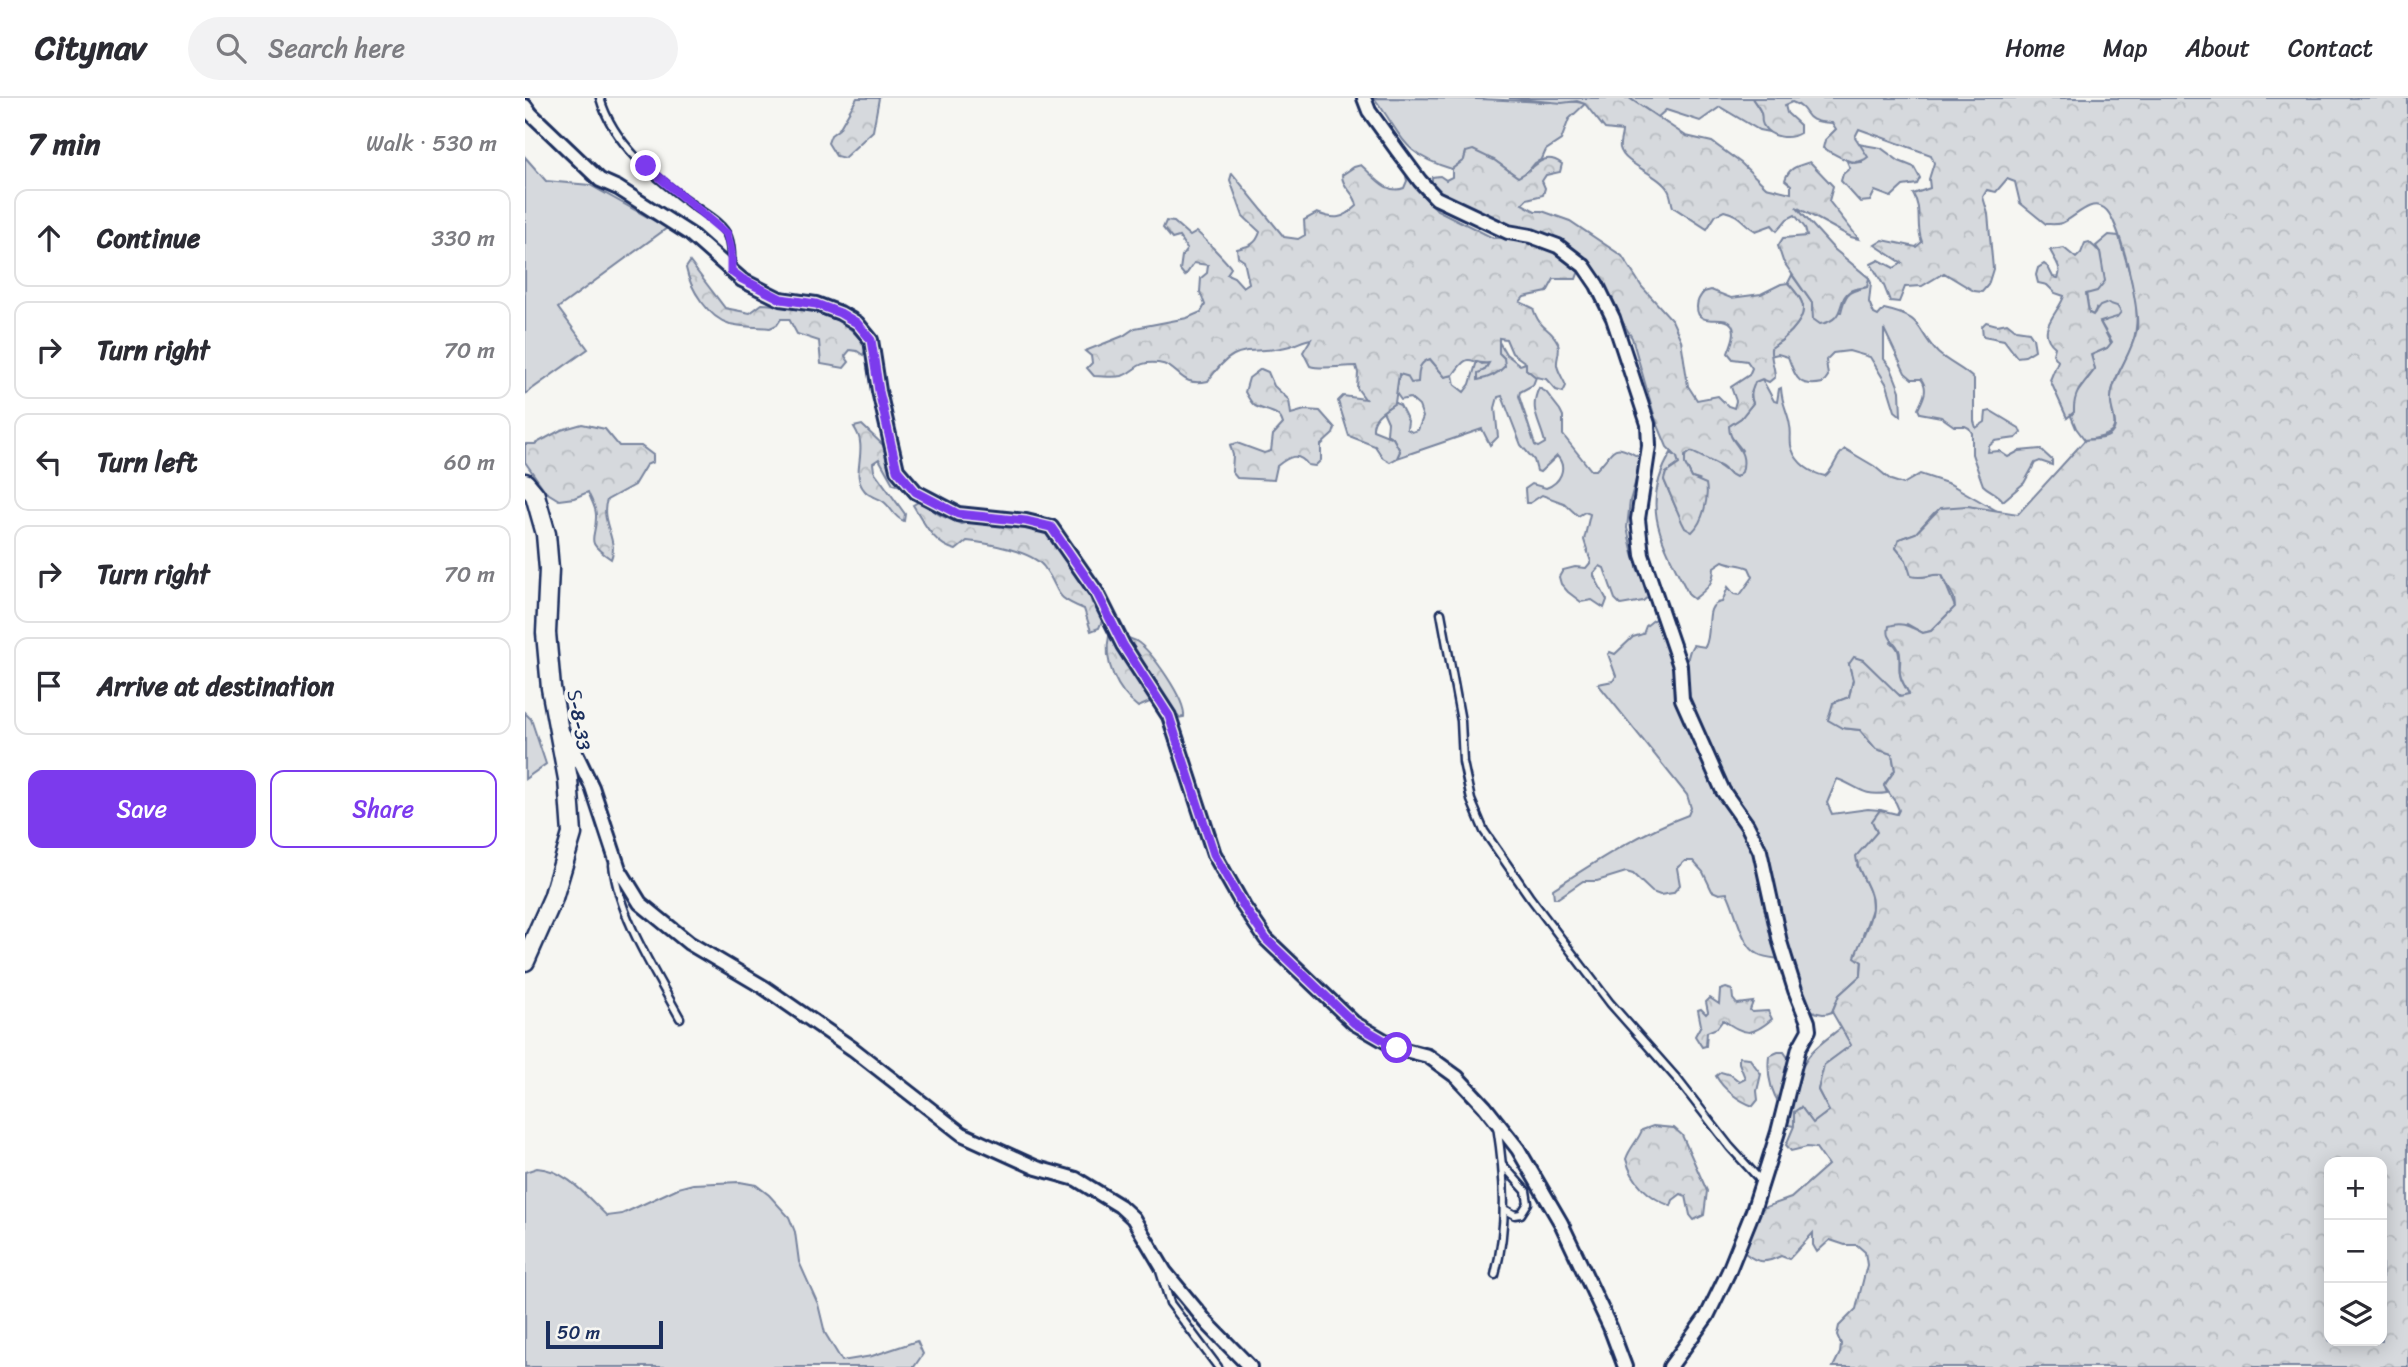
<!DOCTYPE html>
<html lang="en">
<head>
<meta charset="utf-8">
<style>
  :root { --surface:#fff; --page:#f2f2f3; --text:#2b2b33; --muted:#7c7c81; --line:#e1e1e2; --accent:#7c3aed }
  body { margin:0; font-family:Sriracha,"Noto Sans Armenian",sans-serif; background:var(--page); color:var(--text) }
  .controls { position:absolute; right:21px; bottom:21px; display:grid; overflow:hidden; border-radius:14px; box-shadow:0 4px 18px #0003 }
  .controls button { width:63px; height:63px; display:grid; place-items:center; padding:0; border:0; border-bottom:2px solid var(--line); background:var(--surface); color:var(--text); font:35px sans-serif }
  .scale { position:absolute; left:21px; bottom:18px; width:117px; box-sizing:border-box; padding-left:7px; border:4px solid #1b2f5e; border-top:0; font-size:19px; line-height:24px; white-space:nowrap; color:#1b2f5e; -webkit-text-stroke:5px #f6f6f2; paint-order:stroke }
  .stop { position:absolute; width:21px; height:21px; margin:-16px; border:5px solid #7c3aed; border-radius:50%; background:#fff }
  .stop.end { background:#7c3aed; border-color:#fff; box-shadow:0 2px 7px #0008 }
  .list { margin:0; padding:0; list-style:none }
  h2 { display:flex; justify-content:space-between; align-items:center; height:91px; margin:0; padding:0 28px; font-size:30px }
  h2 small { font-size:23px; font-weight:400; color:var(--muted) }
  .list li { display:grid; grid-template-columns:46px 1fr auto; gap:21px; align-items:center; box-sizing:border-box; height:98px; margin:0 14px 14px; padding:0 14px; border:2px solid var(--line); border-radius:14px }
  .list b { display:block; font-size:26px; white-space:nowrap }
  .list em { font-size:23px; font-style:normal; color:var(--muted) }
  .actions { display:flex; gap:14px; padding:21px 28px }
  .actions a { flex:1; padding:16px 0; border:2px solid var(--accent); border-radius:14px; text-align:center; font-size:24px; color:var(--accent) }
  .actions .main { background:var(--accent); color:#fff }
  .icon { flex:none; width:38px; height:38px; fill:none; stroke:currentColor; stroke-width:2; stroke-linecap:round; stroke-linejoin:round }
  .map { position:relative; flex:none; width:1883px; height:1269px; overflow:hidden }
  header { display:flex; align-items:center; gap:42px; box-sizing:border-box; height:98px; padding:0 35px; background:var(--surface); border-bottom:2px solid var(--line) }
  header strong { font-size:33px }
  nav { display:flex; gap:38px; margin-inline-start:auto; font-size:24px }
  .search { width:490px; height:63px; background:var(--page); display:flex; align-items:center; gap:18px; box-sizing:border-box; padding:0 24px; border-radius:38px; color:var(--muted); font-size:26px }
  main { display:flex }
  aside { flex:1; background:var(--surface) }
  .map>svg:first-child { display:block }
  .green { fill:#d6d9dd; stroke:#78849e; stroke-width:2 }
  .forest { fill:url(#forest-crowns); stroke:#78849e; stroke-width:2; fill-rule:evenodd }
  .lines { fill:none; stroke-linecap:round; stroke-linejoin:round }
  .lane-casing { stroke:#1b2f5e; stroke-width:11 }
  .street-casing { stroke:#1b2f5e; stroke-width:18 }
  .secondary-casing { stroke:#1b2f5e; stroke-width:23 }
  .lane { stroke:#f6f6f2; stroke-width:6 }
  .street { stroke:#f6f6f2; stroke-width:12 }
  .secondary { stroke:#f6f6f2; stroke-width:18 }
  .route { stroke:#7c3aed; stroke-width:9 }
  .labels { text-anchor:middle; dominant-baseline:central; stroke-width:7; stroke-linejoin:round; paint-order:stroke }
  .street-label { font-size:19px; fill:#1b2f5e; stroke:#f6f6f2 }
</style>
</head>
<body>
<header>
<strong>Citynav</strong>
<div class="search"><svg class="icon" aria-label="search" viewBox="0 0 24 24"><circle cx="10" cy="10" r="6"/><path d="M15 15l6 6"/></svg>Search here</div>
<nav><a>Home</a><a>Map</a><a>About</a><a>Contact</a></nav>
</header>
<main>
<aside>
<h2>7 min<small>Walk · 530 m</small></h2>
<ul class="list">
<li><svg class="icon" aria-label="ahead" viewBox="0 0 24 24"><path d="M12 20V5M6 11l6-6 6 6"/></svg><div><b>Continue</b></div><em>330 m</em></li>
<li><svg class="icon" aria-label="right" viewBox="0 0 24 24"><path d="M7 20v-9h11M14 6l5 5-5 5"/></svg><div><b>Turn right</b></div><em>70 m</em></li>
<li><svg class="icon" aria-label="left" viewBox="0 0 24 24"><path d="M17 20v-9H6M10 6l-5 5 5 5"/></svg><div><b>Turn left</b></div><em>60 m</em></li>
<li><svg class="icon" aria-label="right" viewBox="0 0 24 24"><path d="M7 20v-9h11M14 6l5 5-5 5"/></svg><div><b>Turn right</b></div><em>70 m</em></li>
<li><svg class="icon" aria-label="arrive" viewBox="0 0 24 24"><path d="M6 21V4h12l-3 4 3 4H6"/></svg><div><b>Arrive at destination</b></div></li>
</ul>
<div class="actions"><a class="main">Save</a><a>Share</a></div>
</aside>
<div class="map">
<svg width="1883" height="1269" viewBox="0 0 1883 1269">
  <defs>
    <pattern id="forest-crowns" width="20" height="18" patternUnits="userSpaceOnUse" patternTransform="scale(1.75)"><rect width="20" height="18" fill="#d6d9dd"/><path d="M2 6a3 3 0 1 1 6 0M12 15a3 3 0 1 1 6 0" fill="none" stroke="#b7bbc0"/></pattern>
  </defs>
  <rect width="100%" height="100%" fill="#f6f6f2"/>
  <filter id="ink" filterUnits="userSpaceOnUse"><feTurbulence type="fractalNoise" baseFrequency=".0143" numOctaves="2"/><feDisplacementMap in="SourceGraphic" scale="14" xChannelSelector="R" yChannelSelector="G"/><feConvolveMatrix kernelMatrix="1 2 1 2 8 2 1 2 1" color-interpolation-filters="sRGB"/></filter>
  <g filter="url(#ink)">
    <g class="green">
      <path d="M849,0C905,0 961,0 1017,4C1032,5 1046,1 1060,6L1044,21L1036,42L1021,52L1017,61L1010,65L1001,76L994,80L969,62L941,54L939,62L927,71C875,56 878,37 849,0Z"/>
      <path d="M1104,0H1227L1236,14L1239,28L1244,34L1234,32L1195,9L1175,23L1141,12L1133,19Z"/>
      <path d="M1333,46L1356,50L1374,63L1389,69L1395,80L1392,86L1378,88L1366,99L1350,93L1345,103L1335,104L1316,83L1318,76L1325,70L1321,61L1329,65L1337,64Z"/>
      <path d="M0,59L21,83L65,87L142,130L33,210L63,251L0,296Z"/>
      <path d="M1584,137L1594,138C1603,172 1619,209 1608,244C1604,260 1592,273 1588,289C1579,320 1610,336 1560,342L1551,330L1546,318L1549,313V299L1570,271L1566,257L1582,250L1587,244L1575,224L1580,223L1571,211L1568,217L1564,215L1561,196L1577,169L1575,154L1571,148Z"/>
      <path d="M1267,177L1287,205V213L1316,214C1321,193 1323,194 1342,189L1344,180L1346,185L1344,204L1349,216L1353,218L1359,211C1401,220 1389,230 1413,255C1424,265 1438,270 1449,281V323L1451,330L1460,324L1461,314L1466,313L1494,330L1496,335L1491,340L1470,343L1464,348L1463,354L1474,353L1483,359L1494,353L1515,351L1527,362V367L1515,363L1510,365L1499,385L1478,403C1473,395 1465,394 1458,387L1447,356V335L1444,330L1440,328H1429L1416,319L1395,315L1393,311C1398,301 1404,291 1396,281H1387L1380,275L1359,231V261L1366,270L1375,293L1376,318L1370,313L1362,287L1345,259L1324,253L1308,255L1301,262L1303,278L1298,285C1273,290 1271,280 1263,259L1253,256L1245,258L1246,250C1257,243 1279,225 1278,210C1278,201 1268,191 1263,185Z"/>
      <path d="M974,244L981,256L995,267L1001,265V271L1011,279L1008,287L995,294L994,298L1010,347L1013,349L1020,345C1016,325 1003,312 1014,290L1021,294L1035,312L1038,318V337L1066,372H1071C1092,351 1085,342 1117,361L1105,403L1102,430L1108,456L1113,472L1123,489L1124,498L1118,503L1096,507L1090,501L1079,470L1075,468L1069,475V478L1082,502L1079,510L1067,502L1056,504L1043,494L1036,486L1034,479L1038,472L1050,469L1061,470L1066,464L1059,442L1065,416L1060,414L1053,418L1039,405L1017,397L1005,405H1001L1000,391L1007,386L1021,390C1035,385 1043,370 1032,358L1015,374L1012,373L1009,362L996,347L977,298L973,299L970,310L973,339L965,347L957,331L872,360L875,353L868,340L862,336L863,324L858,313L870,305L875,307L883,323L882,331L887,334L893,332L898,319L894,308L885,300L876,302L871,295L874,276L882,278L898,263L905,261L920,279L928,277L930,287L939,294L945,286L952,263L957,266L964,265L953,281L979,260L974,255Z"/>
      <path d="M1237,281L1249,303L1252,304L1254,291L1256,290C1257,308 1263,313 1265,328C1267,335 1264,344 1267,351C1272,366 1286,375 1300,378C1310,371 1310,358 1320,351L1349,368L1366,382L1378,386L1395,376L1425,386L1474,414L1442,408L1409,415L1391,435L1374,441L1371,450L1381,462L1383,470L1402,479L1410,476L1417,477L1430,509L1406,533L1398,535L1382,526L1366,544C1380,554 1371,566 1376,581C1378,586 1382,591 1384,596L1376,598L1324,566L1328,582L1324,599L1308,605L1317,630L1335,632L1351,651L1367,656L1370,672L1359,687L1362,695C1337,699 1333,688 1312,681L1302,705L1307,716L1343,711L1355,712L1347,723L1352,734L1332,767L1346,796L1347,811L1338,837L1336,877L1314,897L1307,914C1279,926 1265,880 1256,861C1249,860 1240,860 1233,856C1216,848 1211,811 1202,795L1194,796L1187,793L1178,774L1168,763H1160L1152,770L1155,787L1148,795L1135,797L1127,794L1108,776L1101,774L1072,783H1058L1033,800H1029L1028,791C1072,763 1114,735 1163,717L1166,710L1162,697L1073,586L1088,583L1091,578L1083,556L1085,554L1090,556L1108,539L1118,536L1121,528L1131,520C1143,544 1153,572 1150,599L1154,603C1157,598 1161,592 1162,587C1164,572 1159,560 1168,547L1180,549C1189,532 1177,506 1197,504L1203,489L1209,496L1215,497L1228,479L1224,470C1216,466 1207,467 1198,463L1189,469C1189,486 1181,492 1169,501L1164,497C1139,446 1113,410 1146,355L1152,359L1154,366L1141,375L1139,382L1151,410L1174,382L1167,380L1160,366V358L1166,353C1174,356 1198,369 1204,376L1217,352L1204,336V328L1216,320L1228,305C1225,297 1226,291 1230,284Z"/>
      <path d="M0,615L6,621L21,666L0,681Z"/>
      <path d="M1317,929L1327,947L1299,967L1293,992L1304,1013L1288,1026L1276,1009L1269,1023V1028L1263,1027C1263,1004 1272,972 1287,954C1295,945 1307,937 1317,929Z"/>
      <path d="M12,1070C42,1072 61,1098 82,1118L97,1116L153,1090L168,1086L215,1084L231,1087L244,1097L264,1119L270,1134L274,1164L293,1206L300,1235L317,1263L347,1258L392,1243L398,1256L389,1269H0V1074Z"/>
    </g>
    <g class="forest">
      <path d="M332,0H354L348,33L319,60L311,58L303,45L306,37L314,31Z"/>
      <path d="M984,0H1104L1161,38L1187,44L1216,65L1241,89L1266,95V87L1260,82C1264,69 1273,68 1285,64L1308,88L1304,103L1334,141L1326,139L1271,109L1309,151L1344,180L1342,189C1337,190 1329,190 1325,193C1311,202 1322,222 1295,226L1288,221L1287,205L1258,163L1253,148L1258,140L1282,138L1280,130L1270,117L1262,121L1252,133L1247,127L1231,133C1217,126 1217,117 1199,113L1191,117L1182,131L1148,109C1146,104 1146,96 1143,92C1134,76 1099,67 1095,50C1094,45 1097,38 1097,33L1080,31L1060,6L1052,3L1037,5Z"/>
      <path d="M1227,0H1883V1269H1308L1315,1255L1316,1246L1312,1237L1314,1228L1331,1211L1342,1167L1340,1154L1332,1147H1320L1305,1142L1292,1154L1288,1147V1135L1264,1161L1256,1158C1241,1165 1233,1166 1220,1155L1219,1147L1225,1139L1235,1111L1266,1100L1303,1067L1291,1050L1282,1049L1266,1053L1261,1047L1269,1028V1014L1276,1009L1288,1025L1304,1013L1293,992L1299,967L1326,947L1307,914L1314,897L1336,877L1337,864L1330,859C1336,838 1353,816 1345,795C1341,782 1332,772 1331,758L1352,734L1347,723L1355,712L1372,716L1374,712L1371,705L1359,688L1370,672L1367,656L1351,651L1335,632L1317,630L1303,622L1308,605L1324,599L1328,582L1324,566L1329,559L1338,562L1375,598L1384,596C1381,589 1376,583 1375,575C1374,567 1377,559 1374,552C1369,541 1361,542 1364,528C1378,523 1385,529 1398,535L1406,533L1430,509L1429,500L1417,477C1406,475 1398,482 1386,478L1381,462L1371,450L1374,441L1391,435L1415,410L1442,408L1493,416L1560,342C1568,341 1580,342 1586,336C1596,326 1584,312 1586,300C1588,278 1607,256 1612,231C1615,211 1595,120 1579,110C1565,100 1550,120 1537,125C1532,127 1526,126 1521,126L1495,105L1490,84L1482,81L1471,94L1462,92L1458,99L1463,116L1468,171L1463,187L1457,194L1449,193L1419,175L1397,188L1380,189L1374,204L1365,203L1359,188L1346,166L1354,162L1369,170L1377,165L1350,147L1358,142L1391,149L1397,144C1390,127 1398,112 1388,96L1405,90L1404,81L1409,65L1406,57L1334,31L1330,39L1343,59C1329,71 1312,57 1298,50L1300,42L1311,31L1307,25C1273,24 1289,12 1267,4L1260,7L1262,15L1275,27V35C1264,42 1245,40 1238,27C1235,21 1238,22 1236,15C1235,10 1230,5 1227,0ZM1804,1064H1857V1243H1804Z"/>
      <path d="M948,52L969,62L993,79C1010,72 1017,51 1037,66L1035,74L1021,77L1017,83L1020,90L1018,97L1002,101L997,106L1010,113H1017L1045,123L1097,158L1117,189L1147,222L1156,242L1163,288L1172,302L1193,298L1203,308L1209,310L1211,303L1206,289L1224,277L1227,270L1222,263L1208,261L1203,255C1206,247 1212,234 1207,227C1200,215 1172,231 1172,209C1172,203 1174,199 1179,194L1186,192L1206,200L1236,196L1256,186L1263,185C1268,191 1278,201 1278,210C1279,225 1257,243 1246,250C1245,261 1250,269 1250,279L1244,284L1237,281L1230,284L1225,298L1228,305L1216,320L1204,328C1204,348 1224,349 1217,374L1211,379C1204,376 1202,373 1197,369C1195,368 1168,354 1166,354L1160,358V366L1167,380L1181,386C1184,400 1178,424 1167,434L1160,430L1157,424L1139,382L1141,375L1154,366L1152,359L1142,349L1130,320L1107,240L1061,162L972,126L911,93L907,86V79L915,78L921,82L927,79V71L939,62L941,54Z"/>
      <path d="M836,67C849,78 861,97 879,90L882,83L879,68L895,93L912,112L968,140L998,139L1020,144L1044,162L1054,173L1051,181H1029L1022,194L999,199L995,204L1008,210C1015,233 1025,228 1033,245C1036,253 1031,260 1032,267C1033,274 1039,282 1041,288L1038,294L1031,292L1021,281L1011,279L1001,271V265L987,255L981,241L974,240V255L979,260L980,268C973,276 964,280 953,282V275L960,272L964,265C943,267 946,251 928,277L920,279L905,261C893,265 894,272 893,284L886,285L882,278L874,276L870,305C860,312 847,318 848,332L868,340L875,353L872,360L865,364L858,360L850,348L824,338L813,303L818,298L840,301L832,290L833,275L831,268C817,268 796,272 785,268L778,254L786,241C778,242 773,246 765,248C722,260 714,239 683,283C653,290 655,267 633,265C610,263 612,273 597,278C588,280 578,278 569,278L562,270L567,265L566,258L560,253L598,238L610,230L662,220L676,214L680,207L675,194L676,180L682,175L683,167L669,165L660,178L655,172L657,158L662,151L654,139L647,141L638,130L641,123L649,124L665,138L672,134C675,136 704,166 706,170L702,176L709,179L718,189L724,185L719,163L713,159L712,151C724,148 731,147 735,134L718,118L705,82L707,75L759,139L773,141L780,137L779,122L792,115C810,122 818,121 832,108C831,95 817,90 817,77L829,69Z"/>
      <path d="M1564,144L1575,154L1580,183L1572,193L1561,196L1564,215L1568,217L1575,208L1583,205L1592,208L1596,214L1592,219L1575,224L1586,245L1582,250L1566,257L1570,271C1558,286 1548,294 1549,314L1542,320L1525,282L1533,263L1528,256L1530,249C1509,232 1534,215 1539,198L1530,195L1522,187L1513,185L1511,177L1513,170L1519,166L1523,169L1528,179L1533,180C1538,170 1529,161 1525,152L1539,150L1551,160L1556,155L1560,145Z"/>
      <path d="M165,164L200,210L225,215L237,206C285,210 311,209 342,249L338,257L332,253L325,252L320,258L324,264L319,270L296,266L294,243L272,236L264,221H256L252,227L245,230C232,229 218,229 205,226C183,220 165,190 161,170Z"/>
      <path d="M1461,224L1472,227L1482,225L1491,232L1504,234L1508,240L1510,252L1500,258L1492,259L1479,242L1458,238L1457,228Z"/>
      <path d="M736,271L743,274L749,288L764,302L766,316L780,312L795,313L810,330L808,336L796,347V362L790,368L783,367C773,353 763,359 752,368L749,382L712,380L707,374L708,357L705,347L712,345L739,355L746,353L748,337L758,326C754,312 742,314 730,308C726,305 723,299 720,294L724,280Z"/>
      <path d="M57,326L80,331L94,348H116L128,357V364L121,367L109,387L82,402C74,422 94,443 86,461C57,441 72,443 71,417C71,409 66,402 63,394L49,400L34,402L21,394L0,364V346H10L36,332Z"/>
      <path d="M337,327L358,347L362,361L376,388L368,386L354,361L348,365L349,373L380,416L379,423C369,420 367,410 359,404C353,399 345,399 340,393C327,379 338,361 335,344C335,339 332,334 329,329Z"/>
      <path d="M395,403L415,417L436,426L457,421L515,430L545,459L563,490L567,505L573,508L577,523L574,530L566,533L559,511C525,497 538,495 519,469C507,453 462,445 442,443L431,452C409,447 399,425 388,407Z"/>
      <path d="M590,535C597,538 605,540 611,543C626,552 661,602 659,619L653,620L642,601L634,600L613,609C592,593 578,563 584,538Z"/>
      <path d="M1201,890L1207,892L1208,901L1212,906L1228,904L1225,912L1227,914L1243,913L1247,921C1226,939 1220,937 1198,922L1192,930L1182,934L1181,948L1177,949L1170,938L1176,927L1173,912L1176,911L1181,916L1183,914L1181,904L1185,900L1194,906L1195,892Z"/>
      <path d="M1253,954H1259L1268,967L1255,1007C1245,992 1242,976 1244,958Z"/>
      <path d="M1214,959L1224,960L1236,976L1232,993L1233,1002L1228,1008C1214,1003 1198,991 1191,978L1196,974L1206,977L1214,983L1220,980L1214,965Z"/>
      <path d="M1128,1028L1149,1030L1157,1037L1182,1093L1179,1117L1169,1122L1165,1117L1161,1098L1156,1096L1148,1102L1146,1108C1124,1100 1107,1084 1101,1061C1105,1049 1113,1043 1117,1032Z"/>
    </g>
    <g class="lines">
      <defs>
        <g id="lane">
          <path d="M75,0C88,46 129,78 166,106C178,115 198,125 203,139C207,149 206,160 206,171"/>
          <path d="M916,515L936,623L938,664L946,702L959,733L1004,798L1085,905L1153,982L1205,1049L1236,1083"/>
          <path d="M88,767C94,819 130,874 155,920"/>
          <path d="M978,1067L1001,1093L1003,1105L996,1116L990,1117L979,1111"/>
          <path d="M635,1173L645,1205L693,1269"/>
          <path d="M970,1177C983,1127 980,1079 972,1028"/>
        </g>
        <g id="street">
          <path d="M839,0L844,13L872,52L895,83L911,100L983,134L1006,138L1033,148L1059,168L1072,187L1088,220L1123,326L1124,348L1113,421L1117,457L1155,568L1157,601L1198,693L1222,727L1235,753L1255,844L1270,892L1283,924L1284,932L1274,950L1253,1034L1228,1113L1203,1175L1182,1218L1145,1269"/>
          <path d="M0,8L6,16L75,82L93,90L165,136L217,182L255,201L291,206L315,215L332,225L346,242L354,293L372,372L391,394L433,416L501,423L526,429L572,495L598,547L644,618L689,756L719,809L741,841L829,925L872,950L903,958L932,979L960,1009L993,1051L1036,1125L1085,1229L1100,1269"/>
          <path d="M35,631L47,647L67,689L94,771L115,805L164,845L240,890L328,951L437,1036L512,1070L551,1081L595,1108L608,1120L640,1174L683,1226L725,1269"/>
        </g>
        <path id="secondary" d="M0,385L10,397L21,436L24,471L21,535L26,590L43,681L47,736L28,800L0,863"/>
      </defs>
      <use href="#lane" class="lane-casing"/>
      <use href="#street" class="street-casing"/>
      <use href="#secondary" class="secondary-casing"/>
      <use href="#lane" class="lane"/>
      <use href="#street" class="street"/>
      <use href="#secondary" class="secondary"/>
    </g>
  </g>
  <g class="lines" filter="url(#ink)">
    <path class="route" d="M121,68L202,136L206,153V173L217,181L256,201L291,206L315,215L332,225L346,242L354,293L372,372L391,394L433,416L501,423L526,429L572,495L598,547L644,618L689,756L719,809L741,841L829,925L872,950"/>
  </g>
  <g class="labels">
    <g class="street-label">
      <text transform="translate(54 622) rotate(80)">Տ-8-33</text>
    </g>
  </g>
</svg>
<div class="controls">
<button>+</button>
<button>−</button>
<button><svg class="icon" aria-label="layers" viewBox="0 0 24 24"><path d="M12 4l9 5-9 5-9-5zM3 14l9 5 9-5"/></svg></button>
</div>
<div class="scale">50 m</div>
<div class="stop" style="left:872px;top:950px"></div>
<div class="stop end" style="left:121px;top:68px"></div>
</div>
</main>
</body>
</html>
